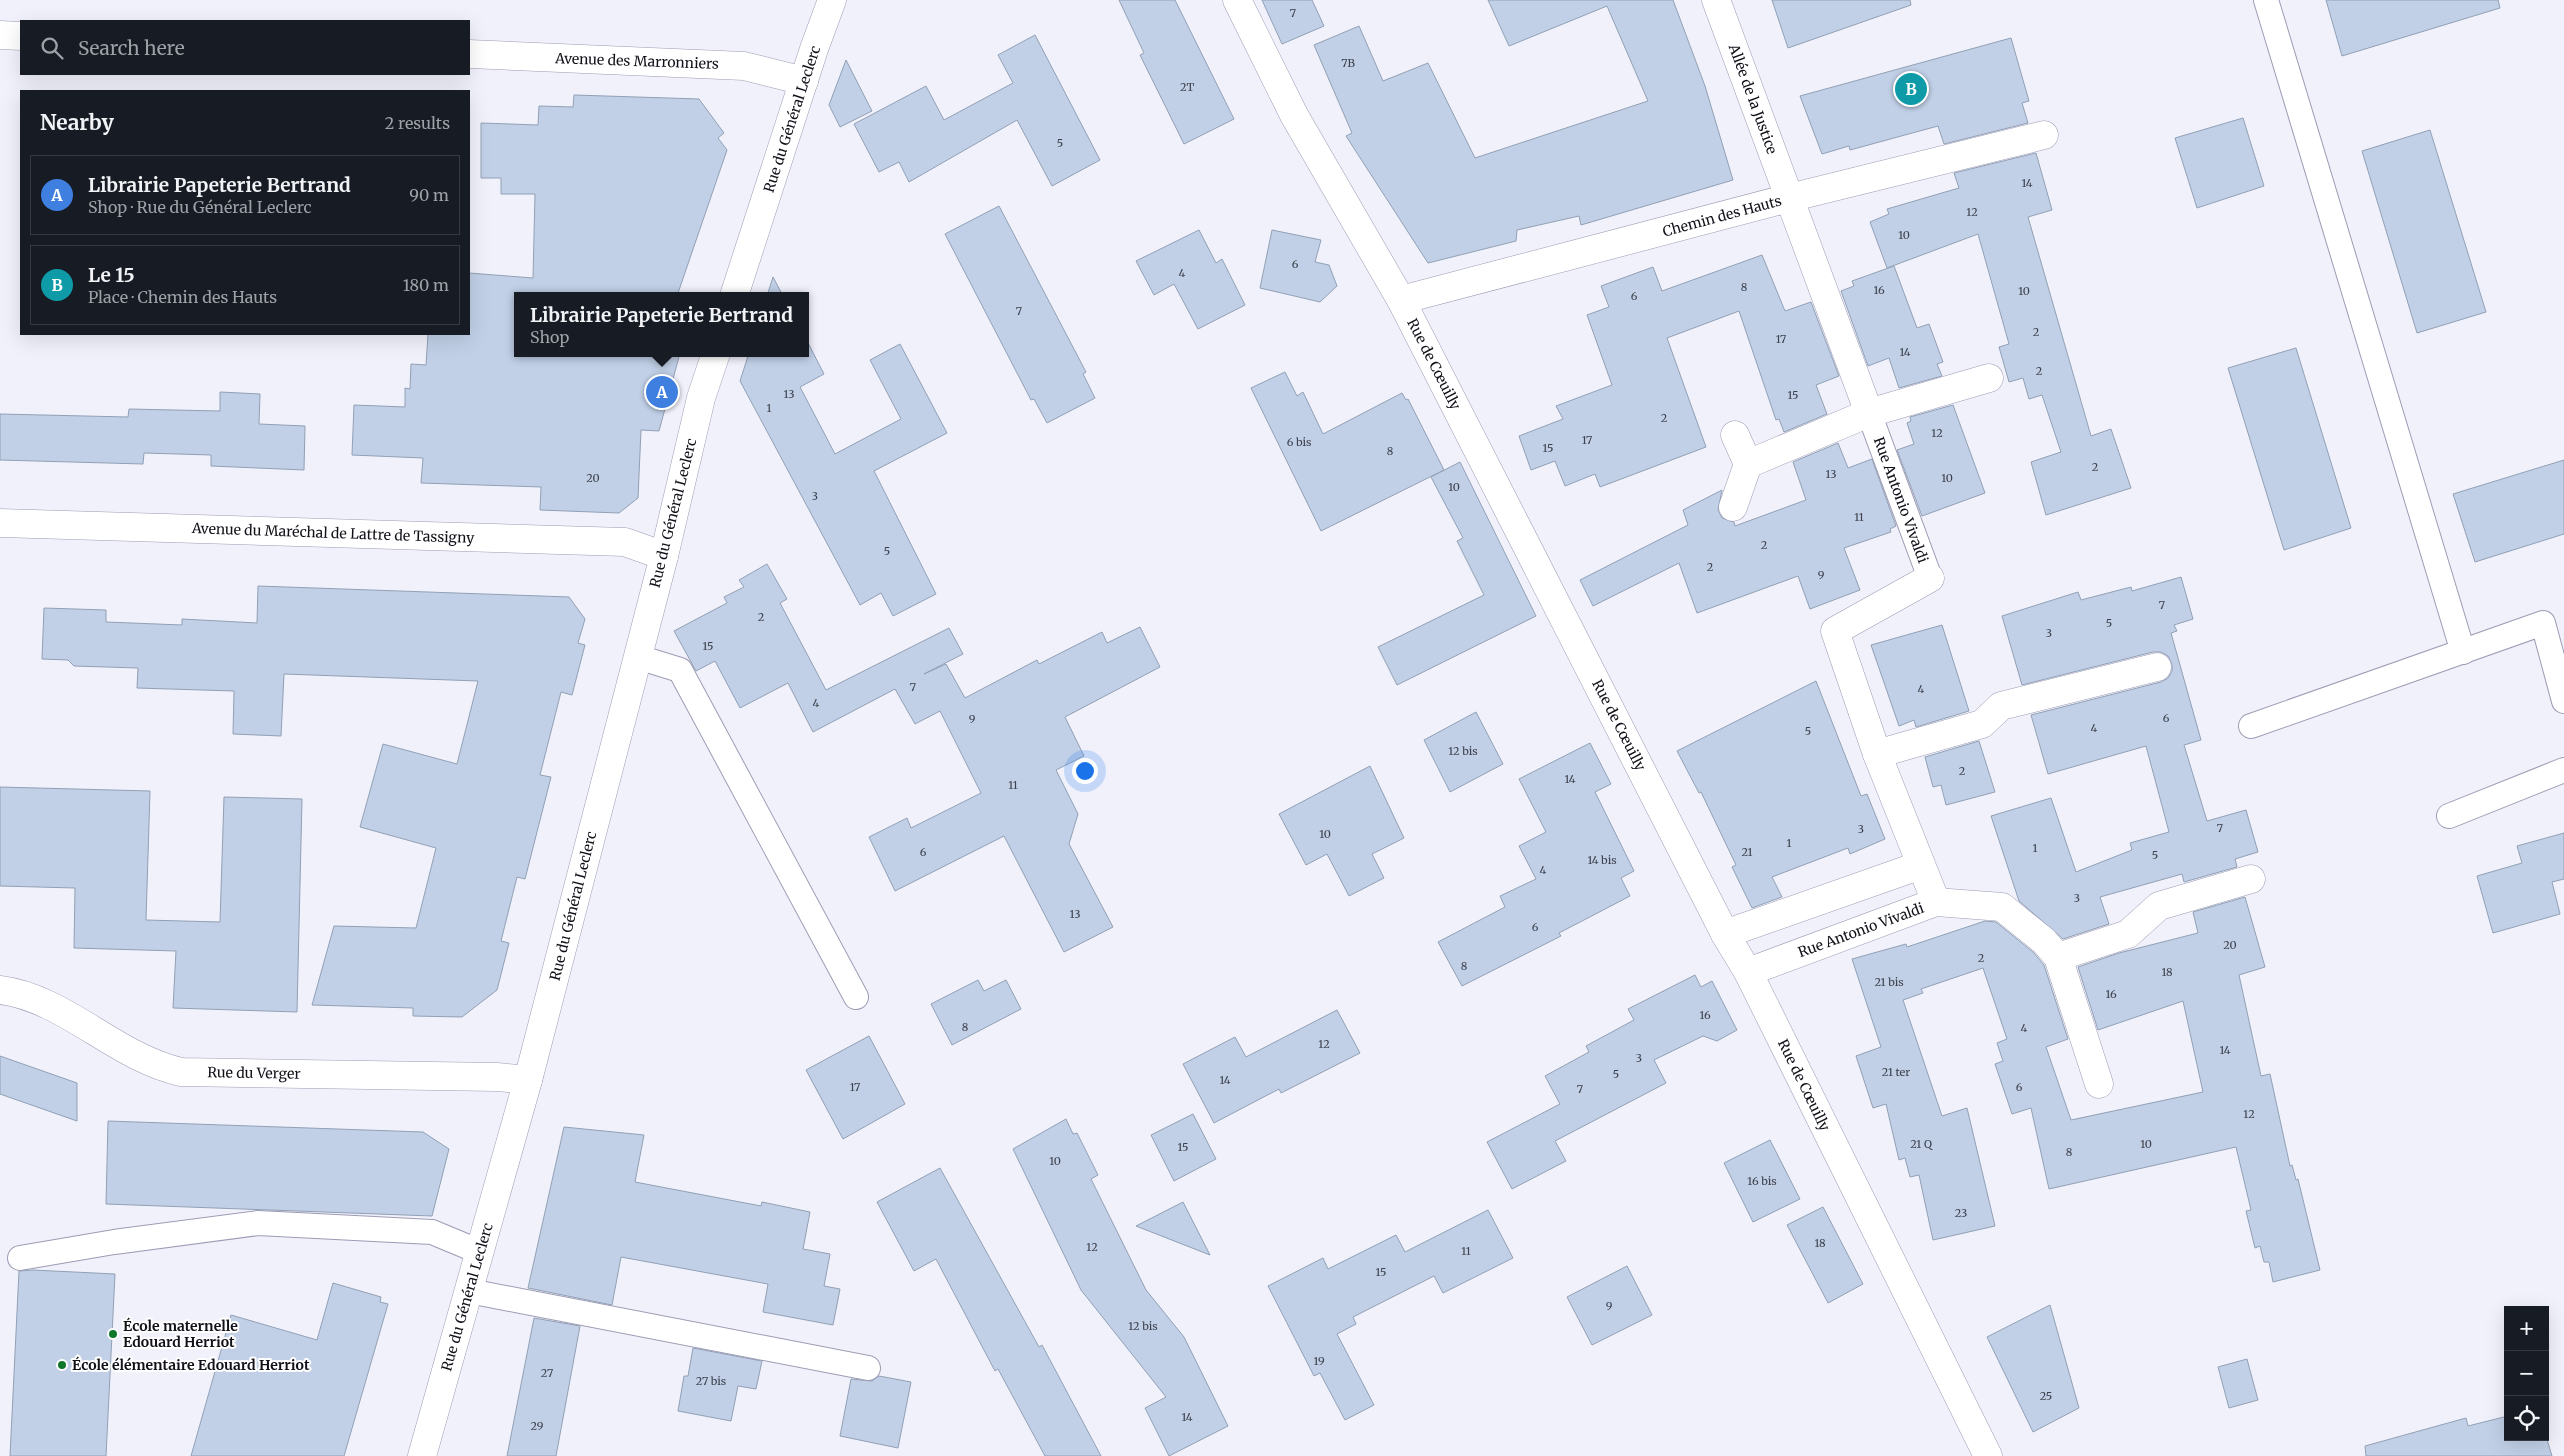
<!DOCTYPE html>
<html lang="en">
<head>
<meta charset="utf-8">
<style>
  :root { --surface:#171b24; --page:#20242c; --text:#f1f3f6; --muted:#9ea1a6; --line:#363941; --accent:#0f766e }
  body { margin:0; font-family:Merriweather,serif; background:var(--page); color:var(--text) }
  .controls { position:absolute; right:15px; bottom:15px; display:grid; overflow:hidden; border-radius:0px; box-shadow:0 5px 20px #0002 }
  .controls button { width:45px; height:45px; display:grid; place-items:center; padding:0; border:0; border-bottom:1px solid var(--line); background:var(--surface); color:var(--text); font:25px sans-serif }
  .you { position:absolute; left:1084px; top:770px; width:18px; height:18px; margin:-12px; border:4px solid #fff; border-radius:50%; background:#1a73e8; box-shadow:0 0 0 8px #1a73e833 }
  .badge { display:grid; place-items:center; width:32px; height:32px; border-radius:50%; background:var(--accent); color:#fff; font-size:16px; font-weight:700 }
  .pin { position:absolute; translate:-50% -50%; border:2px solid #fff; box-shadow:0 1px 5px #0006 }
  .popup { position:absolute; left:514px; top:292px; width:295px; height:65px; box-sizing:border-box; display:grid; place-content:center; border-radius:0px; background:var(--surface); filter:drop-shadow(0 1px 4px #0005); font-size:16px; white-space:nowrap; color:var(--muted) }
  .popup b { font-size:19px; color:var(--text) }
  .popup::after { content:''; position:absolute; left:50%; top:100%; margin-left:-10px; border:10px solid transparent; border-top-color:var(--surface) }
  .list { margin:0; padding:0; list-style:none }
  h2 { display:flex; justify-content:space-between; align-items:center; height:65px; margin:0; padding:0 20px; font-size:21px }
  h2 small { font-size:16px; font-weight:400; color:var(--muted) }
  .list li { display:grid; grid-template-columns:32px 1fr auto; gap:15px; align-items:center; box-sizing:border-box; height:80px; margin:0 10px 10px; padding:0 10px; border:1px solid var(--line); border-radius:0px }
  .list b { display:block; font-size:19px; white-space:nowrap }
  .list p { margin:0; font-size:16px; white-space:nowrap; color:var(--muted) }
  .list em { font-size:16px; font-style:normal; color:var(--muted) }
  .icon { flex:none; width:28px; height:28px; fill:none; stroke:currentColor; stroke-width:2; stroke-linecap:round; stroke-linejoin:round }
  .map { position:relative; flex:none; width:2564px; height:1456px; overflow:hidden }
  .search { position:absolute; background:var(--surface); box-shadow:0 5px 20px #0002; left:20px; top:20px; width:450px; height:55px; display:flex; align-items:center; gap:12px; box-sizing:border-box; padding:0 18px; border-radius:0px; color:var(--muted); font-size:19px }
  .panel { position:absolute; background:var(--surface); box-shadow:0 5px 20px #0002; left:20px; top:90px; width:450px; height:245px; border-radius:0px }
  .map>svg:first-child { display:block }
  .building { fill:#c1d0e7; stroke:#91a0b5 }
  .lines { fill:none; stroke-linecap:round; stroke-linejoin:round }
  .lane-casing { stroke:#9d9cb5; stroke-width:26 }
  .street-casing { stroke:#9d9cb5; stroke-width:29 }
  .secondary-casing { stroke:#9d9cb5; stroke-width:29 }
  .lane { stroke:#fff; stroke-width:24 }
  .street { stroke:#fff; stroke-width:28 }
  .secondary { stroke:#fff; stroke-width:28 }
  .poi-dot { fill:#0f782b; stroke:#fff; stroke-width:2 }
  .labels { text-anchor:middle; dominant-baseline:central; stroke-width:4; stroke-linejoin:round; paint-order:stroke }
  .number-label { font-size:11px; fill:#3d414d }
  .street-label { font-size:14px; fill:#11111a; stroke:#fff }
  .poi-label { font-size:14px; font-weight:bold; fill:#11111a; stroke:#fff; text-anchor:start }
</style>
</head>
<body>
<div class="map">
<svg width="2564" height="1456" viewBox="0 0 2564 1456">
  <rect width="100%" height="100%" fill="#f1f1fb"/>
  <g class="building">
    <path d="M1119,0H1175L1234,119L1184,144L1140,55L1144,53Z"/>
    <path d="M1262,0H1312L1324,26L1282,44Z"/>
    <path d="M1488,0H1673L1705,86L1733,180L1581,225L1579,216L1517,230L1516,241L1428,263L1346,136L1352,133L1314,45L1359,26L1383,81L1428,63L1475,158L1648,101L1607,6L1509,46Z"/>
    <path d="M1772,0H1910L1911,5L1788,48Z"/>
    <path d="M2326,0H2498L2500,8L2342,56Z"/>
    <path d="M1035,35L1100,160L1052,186L1017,120L909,182L899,162L879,172L854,124L926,86L944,120L1013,83L998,55Z"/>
    <path d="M2011,38L2029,101L2022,103L2028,123L1944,144L1938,126L1850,150L1849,146L1822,154L1800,96Z"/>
    <path d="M846,60L872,111L840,127L829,105Z"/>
    <path d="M574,95L699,99L724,133L718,138L727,150L677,296H518V353H680L659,431L641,430L638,498L619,513L540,510L541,487L421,483L423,458L352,455L354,405L405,407V388L410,389L411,364L426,365L428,334H469V273L533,278L535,194H501V178H481V123L538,125L539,106L573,107Z"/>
    <path d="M2243,118L2264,186L2197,208L2175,138Z"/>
    <path d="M2430,130L2486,312L2417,333L2362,151Z"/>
    <path d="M2036,153L2052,210L2028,217L2091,436L2111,429L2131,488L2046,515L2031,462L2061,452L2042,395L2029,399L2023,378L2009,382L1999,347L2009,344L1978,234L1887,268L1870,222L1889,214L1887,209L1959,188L1954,173Z"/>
    <path d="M999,206L1086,372L1083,374L1095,398L1047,423L1034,399L1031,400L945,234Z"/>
    <path d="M1199,230L1216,263L1222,259L1245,305L1198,329L1174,284L1154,295L1136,261Z"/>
    <path d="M1272,230L1321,240L1315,262L1329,265L1337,286L1320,302L1260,288Z"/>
    <path d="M1762,255L1785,311L1811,302L1839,376L1816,385L1827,414L1784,432L1779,419L1776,420L1739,311L1667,338L1706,447L1600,487L1595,474L1565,486L1555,461L1531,470L1519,436L1563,419L1556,406L1612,385L1587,315L1609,307L1601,286L1653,267L1662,291Z"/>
    <path d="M1894,266L1917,328L1929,324L1943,362L1937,364L1942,376L1899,388L1889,358L1868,366L1841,291L1854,286L1852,281Z"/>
    <path d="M773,277L783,296H767Z"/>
    <path d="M806,339L824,374L800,387L835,454L901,419L870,360L900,344L947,433L874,471L936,594L893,616L881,593L860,605L740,381L749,353H806Z"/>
    <path d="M2296,348L2351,528L2284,550L2228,368Z"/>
    <path d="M1285,372L1297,396L1303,392L1323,434L1402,393L1406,400L1408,399L1444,470L1321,531L1251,388Z"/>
    <path d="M220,392L260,394L259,424L305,426L304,470L211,466V455L144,453L143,464L0,460V414L128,417L129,409L220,411Z"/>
    <path d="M1953,405L1985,493L1922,516L1897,450L1914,444L1907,423L1911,421L1910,417Z"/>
    <path d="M1838,443L1848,468L1872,459L1896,526L1890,529L1891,532L1844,548L1860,590L1810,609L1798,576L1697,613L1679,563L1593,606L1580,580L1688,525L1683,510L1722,490L1718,510L1722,518L1734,522L1735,526L1806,500L1793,462Z"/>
    <path d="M2564,460V534L2475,562L2453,494Z"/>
    <path d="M1460,462L1536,616L1397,685L1378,647L1484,595L1457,541L1463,538L1431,477Z"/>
    <path d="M767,564L787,599L780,603L826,690L949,628L963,654L924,674L946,664L965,698L1037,660L1039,664L1102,632L1107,643L1140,627L1160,667L1065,717L1084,756L1056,770L1078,814L1069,844L1113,927L1064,952L1004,836L895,891L869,837L907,818L911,828L981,793L940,711L915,724L895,689L813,732L788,683L740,708L715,661L696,671L674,631L727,603L724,597L744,587L739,580Z"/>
    <path d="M2181,577L2193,619L2174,625L2177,631L2171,633L2201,740L2184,745L2207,821L2246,810L2258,852L2235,859L2237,867L2184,882L2182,874L2100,897L2109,924L2063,939L2019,901L1991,816L2051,798L2076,872L2132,850L2130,843L2169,832L2146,746L2048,774L2031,715L2161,682L2168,678L2172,671V664L2168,656L2161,652H2153L2022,685L2002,616L2078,592L2081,600L2131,587L2132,591Z"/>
    <path d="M258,586L569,597L585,619L578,643L585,645L572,695L561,692L540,775L551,777L525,879L517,877L501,941L509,943L497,990L462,1017L413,1016V1008L312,1005L334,926L416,928L436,848L360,827L383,744L457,764L478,681L284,674L281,736L233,734L234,691L137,688L138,668L74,666L68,660L42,659L44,608L106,610V622L182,625V619L257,623Z"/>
    <path d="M1942,625L1969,711L1916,727L1914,720L1899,726L1871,645Z"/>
    <path d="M1816,681L1861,796L1867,794L1885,839L1850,854L1848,848L1772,877L1782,897L1752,908L1732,867L1736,865L1701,792L1699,793L1677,751Z"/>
    <path d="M1476,712L1503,764L1450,792L1424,740Z"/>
    <path d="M1979,741L1995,792L1946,805L1941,785L1933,787L1925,757Z"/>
    <path d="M1590,743L1611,784L1595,792L1634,871L1621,878L1630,896L1559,933L1561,936L1462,986L1438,942L1505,907L1500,896L1536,879L1519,846L1546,832L1519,779Z"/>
    <path d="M1370,766L1404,838L1372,854L1384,878L1349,896L1327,854L1306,865L1279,814Z"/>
    <path d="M0,787L150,791L146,920L220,922L224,797L302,799L297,1012L173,1008L176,951L74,948L75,888L0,886Z"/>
    <path d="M2564,833V879L2552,882L2560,914L2493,933L2477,876L2522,863L2517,846Z"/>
    <path d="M2245,897L2265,967L2239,975L2261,1076L2270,1074L2290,1166L2292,1165L2296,1180L2298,1179L2320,1270L2273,1282L2269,1262H2264L2260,1246L2255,1248L2246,1211L2251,1210L2236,1147L2049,1189L2031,1108L2012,1114L1995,1064L2003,1061L1997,1043L2007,1039L1983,968L1921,989L1923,993L1903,1000L1942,1116L1967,1108L1995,1226L1933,1240L1919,1175L1910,1177L1905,1158L1899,1160L1886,1104L1873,1108L1856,1056L1881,1047L1852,959L1906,944L1907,947L1985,921L1996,922L2033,952L2044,965L2068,1039L2046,1047L2071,1120L2203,1092L2183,1001L2098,1030L2078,967L2119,953L2198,933L2193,912Z"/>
    <path d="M1695,975L1701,987L1712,981L1737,1030L1717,1041L1703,1036L1654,1060L1666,1083L1555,1141L1566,1161L1512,1189L1487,1142L1560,1104L1545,1076L1589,1052L1586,1046L1634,1020L1628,1009Z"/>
    <path d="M978,980L984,991L1006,980L1021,1009L952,1045L931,1004Z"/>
    <path d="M1337,1010L1360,1053L1281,1093L1279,1089L1214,1123L1183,1064L1235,1037L1246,1057Z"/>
    <path d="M869,1036L905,1104L843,1139L806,1070Z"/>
    <path d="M0,1056L77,1083V1121L0,1094Z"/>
    <path d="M1193,1114L1216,1159L1174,1181L1151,1135Z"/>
    <path d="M1066,1119L1073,1134L1077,1133L1098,1175L1091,1179L1146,1290L1184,1337L1228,1426L1169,1456L1145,1408L1166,1397L1081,1290L1013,1149Z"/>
    <path d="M108,1121L423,1132L449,1149L432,1216L106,1204Z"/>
    <path d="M564,1127L644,1135L635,1182L761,1206L762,1202L810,1212L803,1249L830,1254L824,1286L840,1289L833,1325L763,1312L768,1284L621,1257L612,1305L528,1288Z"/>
    <path d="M1770,1140L1800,1199L1753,1222L1724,1163Z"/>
    <path d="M940,1168L1039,1347L1042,1345L1101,1456H1045L998,1369L995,1371L936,1259L914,1271L877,1202Z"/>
    <path d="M1183,1202L1210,1255L1136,1226Z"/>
    <path d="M1823,1207L1863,1284L1828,1303L1787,1225Z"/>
    <path d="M1488,1210L1513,1258L1443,1293L1434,1276L1353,1317L1356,1324L1337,1334L1374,1405L1345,1420L1320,1373L1314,1376L1268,1286L1323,1258L1328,1269L1396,1235L1405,1252Z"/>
    <path d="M1627,1266L1652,1315L1592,1345L1567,1297Z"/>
    <path d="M33,1270L115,1274L106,1456H10L19,1271Z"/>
    <path d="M333,1283L381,1297L380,1302L388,1304L344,1456H191L231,1315L317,1340Z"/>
    <path d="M2050,1305L2079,1408L2033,1432L1987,1337Z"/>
    <path d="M534,1318L580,1326L556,1456H507Z"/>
    <path d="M693,1348L762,1361L756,1389L738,1386L731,1421L678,1411L684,1376H688Z"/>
    <path d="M2247,1359L2258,1400L2229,1408L2218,1367Z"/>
    <path d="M879,1376L911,1382L898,1448L840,1436L851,1379L872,1381Z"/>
    <path d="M2508,1416V1437H2545V1433L2552,1456H2366L2365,1446L2466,1418L2468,1426Z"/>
  </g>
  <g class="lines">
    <defs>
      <g id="lane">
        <path d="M2266,0L2463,652"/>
        <path d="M1869,413L1930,578"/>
        <path d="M638,657L680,670L856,997"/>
        <path d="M2251,726L2543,623L2564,701"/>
        <path d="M2449,816L2564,770"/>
        <path d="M20,1258L114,1242L258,1223L432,1232L480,1252"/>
        <path d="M469,1291L868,1368"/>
      </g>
      <g id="street">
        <path d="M1237,0L1294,115L1401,300L1725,934L1748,972L1988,1456"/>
        <path d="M1716,0L1869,413"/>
        <path d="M0,35L21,36"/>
        <path d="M469,54L744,66L804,81"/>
        <path d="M1401,300L1789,198L2044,135"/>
        <path d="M1748,464L1869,413L1989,378"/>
        <path d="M1733,507L1748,464L1735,435"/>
        <path d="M0,523L625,542L664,556"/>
        <path d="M1930,578L1835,631L1877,754L1936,902"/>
        <path d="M1877,754L1982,724L2001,706L2157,667"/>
        <path d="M1725,934L1921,865"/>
        <path d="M2058,957L2128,934L2159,906L2251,879"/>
        <path d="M1748,972L1936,902L2002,907L2044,941L2058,957L2099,1084"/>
        <path d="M0,990C65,998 115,1057 181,1072L497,1077L528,1080"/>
      </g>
      <g id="secondary">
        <path d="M734,296L814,49L832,0"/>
        <path d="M422,1456L528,1080L664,556L701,398L716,353"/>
      </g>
    </defs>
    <use href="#lane" class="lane-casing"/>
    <use href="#street" class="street-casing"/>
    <use href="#secondary" class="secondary-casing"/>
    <use href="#lane" class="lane"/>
    <use href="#street" class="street"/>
    <use href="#secondary" class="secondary"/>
  </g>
  <g class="poi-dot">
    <circle cx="113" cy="1334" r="5"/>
    <circle cx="62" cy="1365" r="5"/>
  </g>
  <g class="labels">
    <g class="number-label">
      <text x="1293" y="13">7</text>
      <text x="1348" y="63">7B</text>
      <text x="1187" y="87">2T</text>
      <text x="1060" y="143">5</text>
      <text x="2027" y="183">14</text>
      <text x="1972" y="212">12</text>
      <text x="1904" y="235">10</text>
      <text x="1295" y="264">6</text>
      <text x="1182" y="273">4</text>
      <text x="1744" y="287">8</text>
      <text x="1879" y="290">16</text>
      <text x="2024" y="291">10</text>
      <text x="1634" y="296">6</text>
      <text x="1019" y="311">7</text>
      <text x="2036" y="332">2</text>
      <text x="1781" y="339">17</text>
      <text x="1905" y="352">14</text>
      <text x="2039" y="371">2</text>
      <text x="789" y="394">13</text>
      <text x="1793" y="395">15</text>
      <text x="769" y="408">1</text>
      <text x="1664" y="418">2</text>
      <text x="1937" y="433">12</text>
      <text x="1587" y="440">17</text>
      <text x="1299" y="442">6 bis</text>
      <text x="1548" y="448">15</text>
      <text x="1390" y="451">8</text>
      <text x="2095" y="467">2</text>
      <text x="1831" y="474">13</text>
      <text x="593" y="478">20</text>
      <text x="1947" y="478">10</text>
      <text x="1454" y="487">10</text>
      <text x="815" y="496">3</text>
      <text x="1859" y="517">11</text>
      <text x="1764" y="545">2</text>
      <text x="887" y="551">5</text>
      <text x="1710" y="567">2</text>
      <text x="1821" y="575">9</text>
      <text x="2162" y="605">7</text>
      <text x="761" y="617">2</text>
      <text x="2109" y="623">5</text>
      <text x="2049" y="633">3</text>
      <text x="708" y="646">15</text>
      <text x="913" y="687">7</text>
      <text x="1921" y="689">4</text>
      <text x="816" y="703">4</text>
      <text x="2166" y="718">6</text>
      <text x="972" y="719">9</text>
      <text x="2094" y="728">4</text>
      <text x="1808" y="731">5</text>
      <text x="1463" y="751">12 bis</text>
      <text x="1962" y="771">2</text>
      <text x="1570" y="779">14</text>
      <text x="1013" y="785">11</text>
      <text x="2220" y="828">7</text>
      <text x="1861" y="829">3</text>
      <text x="1325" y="834">10</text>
      <text x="1789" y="843">1</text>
      <text x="2035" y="848">1</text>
      <text x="923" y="852">6</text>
      <text x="1747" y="852">21</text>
      <text x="2155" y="855">5</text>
      <text x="1602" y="860">14 bis</text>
      <text x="1543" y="870">4</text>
      <text x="2077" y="898">3</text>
      <text x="1075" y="914">13</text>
      <text x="1535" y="927">6</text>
      <text x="2230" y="945">20</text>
      <text x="1981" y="958">2</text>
      <text x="1464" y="966">8</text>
      <text x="2167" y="972">18</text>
      <text x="1889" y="982">21 bis</text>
      <text x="2111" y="994">16</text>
      <text x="1705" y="1015">16</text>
      <text x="965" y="1027">8</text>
      <text x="2024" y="1028">4</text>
      <text x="1324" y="1044">12</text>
      <text x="2225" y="1050">14</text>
      <text x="1639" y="1058">3</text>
      <text x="1896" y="1072">21 ter</text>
      <text x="1616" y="1074">5</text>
      <text x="1225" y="1080">14</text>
      <text x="855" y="1087">17</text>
      <text x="2019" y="1087">6</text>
      <text x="1580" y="1089">7</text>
      <text x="2249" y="1114">12</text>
      <text x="1921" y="1144">21 Q</text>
      <text x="2146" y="1144">10</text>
      <text x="1183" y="1147">15</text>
      <text x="2069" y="1152">8</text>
      <text x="1055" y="1161">10</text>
      <text x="1762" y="1181">16 bis</text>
      <text x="1961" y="1213">23</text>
      <text x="1820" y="1243">18</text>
      <text x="1092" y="1247">12</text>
      <text x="1466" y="1251">11</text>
      <text x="1381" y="1272">15</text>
      <text x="1609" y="1306">9</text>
      <text x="1143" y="1326">12 bis</text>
      <text x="1319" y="1361">19</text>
      <text x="547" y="1373">27</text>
      <text x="711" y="1381">27 bis</text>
      <text x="2046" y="1396">25</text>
      <text x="1187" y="1417">14</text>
      <text x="537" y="1426">29</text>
    </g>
    <g class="street-label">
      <text transform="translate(637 61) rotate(2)">Avenue des Marronniers</text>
      <text transform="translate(1753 99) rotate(70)">Allée de la Justice</text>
      <text transform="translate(792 119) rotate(-72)">Rue du Général Leclerc</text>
      <text transform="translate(1722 216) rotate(-15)">Chemin des Hauts</text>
      <text transform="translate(1434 364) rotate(63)">Rue de Cœuilly</text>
      <text transform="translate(1901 500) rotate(70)">Rue Antonio Vivaldi</text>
      <text transform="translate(673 513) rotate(-76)">Rue du Général Leclerc</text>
      <text transform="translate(333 533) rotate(2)">Avenue du Maréchal de Lattre de Tassigny</text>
      <text transform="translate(1619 725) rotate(63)">Rue de Cœuilly</text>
      <text transform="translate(573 906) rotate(-76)">Rue du Général Leclerc</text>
      <text transform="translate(1861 930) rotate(-20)">Rue Antonio Vivaldi</text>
      <text transform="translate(254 1073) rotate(1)">Rue du Verger</text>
      <text transform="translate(1804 1085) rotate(64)">Rue de Cœuilly</text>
      <text transform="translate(467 1297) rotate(-74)">Rue du Général Leclerc</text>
    </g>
    <g class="poi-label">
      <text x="123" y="1326">École maternelle<tspan x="123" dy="16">Edouard Herriot</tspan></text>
      <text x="72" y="1365">École élémentaire Edouard Herriot</text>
    </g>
  </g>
</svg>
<div class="controls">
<button>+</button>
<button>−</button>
<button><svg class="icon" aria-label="locate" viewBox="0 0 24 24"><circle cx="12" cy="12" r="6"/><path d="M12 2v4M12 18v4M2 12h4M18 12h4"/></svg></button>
</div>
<div class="you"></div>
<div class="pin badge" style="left:662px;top:392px;background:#3f7fe0">A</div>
<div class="popup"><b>Librairie Papeterie Bertrand</b>Shop</div>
<div class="pin badge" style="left:1911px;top:89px;background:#0f9aa8">B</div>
<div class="search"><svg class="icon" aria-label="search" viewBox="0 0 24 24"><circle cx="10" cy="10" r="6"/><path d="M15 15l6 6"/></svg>Search here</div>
<section class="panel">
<h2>Nearby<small>2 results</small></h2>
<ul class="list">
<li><span class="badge" style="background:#3f7fe0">A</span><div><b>Librairie Papeterie Bertrand</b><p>Shop · Rue du Général Leclerc</p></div><em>90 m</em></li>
<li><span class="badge" style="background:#0f9aa8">B</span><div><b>Le 15</b><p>Place · Chemin des Hauts</p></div><em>180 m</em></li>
</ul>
</section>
</div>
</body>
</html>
